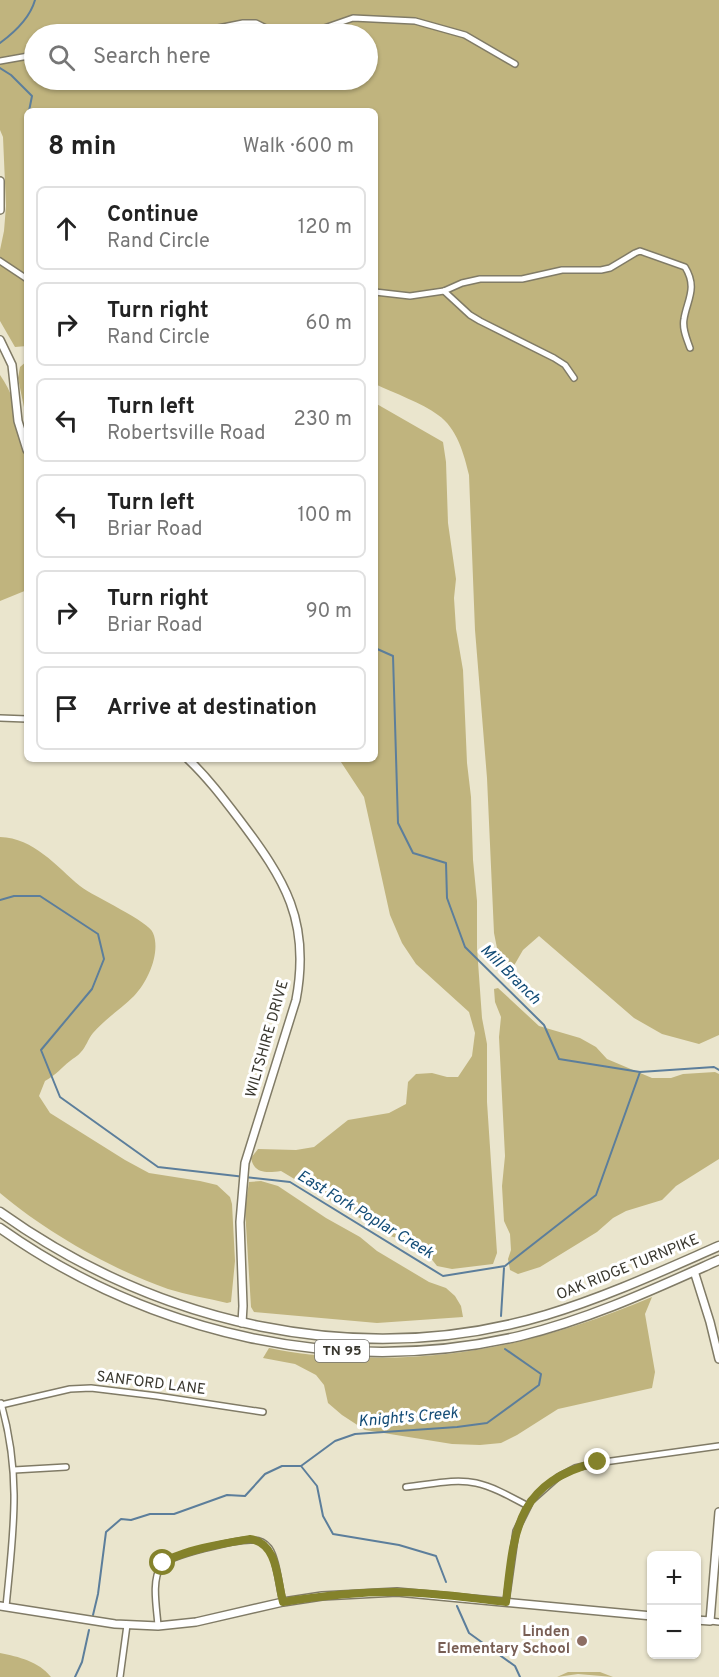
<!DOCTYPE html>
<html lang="en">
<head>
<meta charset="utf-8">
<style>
  :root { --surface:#fff; --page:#f2f2f2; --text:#222; --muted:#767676; --line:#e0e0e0 }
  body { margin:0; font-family:Overpass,sans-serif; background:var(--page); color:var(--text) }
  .controls { position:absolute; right:18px; bottom:18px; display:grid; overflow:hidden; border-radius:9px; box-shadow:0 2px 4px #0004 }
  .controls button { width:54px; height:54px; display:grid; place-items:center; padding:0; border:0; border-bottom:2px solid var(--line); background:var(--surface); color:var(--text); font:30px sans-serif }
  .stop { position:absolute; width:18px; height:18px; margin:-14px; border:4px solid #84822b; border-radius:50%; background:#fff }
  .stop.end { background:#84822b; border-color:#fff; box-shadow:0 2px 6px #0008 }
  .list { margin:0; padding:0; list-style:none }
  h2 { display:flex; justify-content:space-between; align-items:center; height:78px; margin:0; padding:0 24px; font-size:26px }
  h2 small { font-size:20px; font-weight:400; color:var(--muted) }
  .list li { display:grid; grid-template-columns:39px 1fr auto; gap:18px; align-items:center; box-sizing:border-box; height:84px; margin:0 12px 12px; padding:0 12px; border:2px solid var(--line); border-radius:9px }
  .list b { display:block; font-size:22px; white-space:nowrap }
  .list p { margin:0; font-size:20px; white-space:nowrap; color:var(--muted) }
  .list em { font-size:20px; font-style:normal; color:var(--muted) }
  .icon { flex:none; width:33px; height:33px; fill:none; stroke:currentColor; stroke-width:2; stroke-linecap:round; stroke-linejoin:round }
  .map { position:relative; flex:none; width:719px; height:1677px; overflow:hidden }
  .search { position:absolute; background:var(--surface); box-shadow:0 2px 4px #0004; left:24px; top:24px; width:354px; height:66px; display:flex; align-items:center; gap:15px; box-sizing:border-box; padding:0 21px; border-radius:33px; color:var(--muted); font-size:22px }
  .panel { position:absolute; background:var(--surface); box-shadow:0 2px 4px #0004; left:24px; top:108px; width:354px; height:654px; border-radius:9px }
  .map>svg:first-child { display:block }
  .green { fill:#c0b47e; fill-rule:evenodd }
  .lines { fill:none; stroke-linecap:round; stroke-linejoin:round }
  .stream { stroke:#5c7e9b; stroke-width:2 }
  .minor-casing { stroke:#807b66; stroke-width:8 }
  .tertiary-casing { stroke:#807b66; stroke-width:10 }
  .trunk-casing { stroke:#807b66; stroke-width:11 }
  .minor { stroke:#fff; stroke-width:5 }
  .tertiary { stroke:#fff; stroke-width:7 }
  .trunk { stroke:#fff; stroke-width:8 }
  .route { stroke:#84822b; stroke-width:8 }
  .education-dot { fill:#8d6e63; stroke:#fff; stroke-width:2 }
  .labels { text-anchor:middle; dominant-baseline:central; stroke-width:6; stroke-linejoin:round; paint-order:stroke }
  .shield { fill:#fff; stroke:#74736d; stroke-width:1.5 }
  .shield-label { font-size:14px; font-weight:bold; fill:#39372e }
  .street-label { font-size:15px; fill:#39372e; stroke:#fff }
  .education-label { font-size:15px; font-weight:bold; fill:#785e54; stroke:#fff; text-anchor:end }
  .water-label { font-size:16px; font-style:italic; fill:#134c76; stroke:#fff }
</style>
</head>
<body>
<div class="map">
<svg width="719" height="1677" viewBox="0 0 719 1677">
  <rect width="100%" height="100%" fill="#eae5cd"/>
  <g class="green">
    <path d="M0,0H719V1035L699,1044L662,1034L634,1018L539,936L523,950L512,969L505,970L500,963L494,933L487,778L475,630L469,475C464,454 457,428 438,415C422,403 394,393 375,384V111H27V346L15,347L0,321V250L4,231L6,206L3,137L0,130ZM34,34H368V80H34Z"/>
    <path d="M27,361V422L18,378L20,367Z"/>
    <path d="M0,375C36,425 27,529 27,590L0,601Z"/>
    <path d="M375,403L443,442L446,462L448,523L456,579L454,598L456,629L463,670L467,763L471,797L473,860L477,901V948L482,1018L487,1044V1102L497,1253L493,1264L452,1269L437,1266L422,1247L415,1243L390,1236L281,1171C267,1173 254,1174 251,1158L258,1149L296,1150L314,1147L348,1120L389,1113L406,1104L408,1082L416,1074L432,1073L447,1077H458L472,1056L475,1033L469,1012L416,964L402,943L390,915L364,797L339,759H375Z"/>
    <path d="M0,837C34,838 56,866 80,886C94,897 149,921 153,933C161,952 148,982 134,996C121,1009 105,1019 93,1033C88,1039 86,1047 81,1052C78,1056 73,1058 70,1061C60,1069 57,1074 45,1081L39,1096L50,1113L125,1160L149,1173L200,1181L217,1185L230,1197L232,1204L235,1261L231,1302L227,1303C207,1298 187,1295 168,1289C111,1269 46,1232 0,1193Z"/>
    <path d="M498,988L539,1026L580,1038L596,1047L607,1059L652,1078H671L683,1074L715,1072L719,1074V1159L676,1186L662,1200L626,1211L613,1218L597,1232L540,1267L518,1274L510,1270L508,1259L511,1250L510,1234L504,1221L502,1186L505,1156L499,1037L501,1017L495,1002L494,989Z"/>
    <path d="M261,1181L278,1186L326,1218L360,1237L377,1251L429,1282L446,1288L455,1296L461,1306L463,1317L377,1323L254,1312L251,1307L245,1209L249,1182Z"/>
    <path d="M652,1297L645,1314L655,1372L652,1388L558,1409L517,1435L501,1443L480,1445L452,1444L365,1430L342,1415L328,1403L324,1385L316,1375L295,1364L263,1358L269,1348C296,1354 323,1356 351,1357C460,1362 552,1339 652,1297Z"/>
    <path d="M0,1653C19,1657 38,1661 51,1677H0Z"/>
    <path d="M568,1672H600L613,1677L578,1674L557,1677Z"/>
  </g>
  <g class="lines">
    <g class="stream">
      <path d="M0,43C15,32 30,18 35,0"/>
      <path d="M0,68L11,75L32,96L29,111"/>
      <path d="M375,648L393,656L398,823L413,853L446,863L447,898L465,947L544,1025L559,1059L640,1072L714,1067L719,1070"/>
      <path d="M0,900L14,896H40L98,934L104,959L92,989L41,1050L60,1097L158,1167L290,1182L443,1276L505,1266L596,1195L640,1072"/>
      <path d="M501,1316L504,1268"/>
      <path d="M301,1466L317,1486L323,1516L333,1534L399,1545L436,1556L446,1582"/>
      <path d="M457,1606L469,1633L515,1666L520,1677"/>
      <path d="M93,1615L98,1594L106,1532L121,1519L131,1520L150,1514H174L227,1495L245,1496L265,1474L282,1466H301L335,1441L355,1434L457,1427L487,1423L539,1385L541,1374L505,1349"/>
      <path d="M75,1677L82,1662L89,1630"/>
    </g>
    <defs>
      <g id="minor">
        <path d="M188,34L243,23H256L278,34"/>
        <path d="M307,34L353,18L415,21L465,35L515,64"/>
        <path d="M0,61L34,55"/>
        <path d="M0,261L27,279"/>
        <path d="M444,291L470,315L480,321L554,358L565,365L574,378"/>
        <path d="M375,292L410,296L444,291L462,283L480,279H522L562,270H601L610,268L635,253L640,251L685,267C698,288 687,300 684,319C682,329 687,339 690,348"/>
        <path d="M0,718L27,719"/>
        <path d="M1,1403C22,1477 13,1533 6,1607"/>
        <path d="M1,1405L70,1389L91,1388L157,1396L263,1412"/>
        <path d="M14,1470L66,1467"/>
        <path d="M406,1487C428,1485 454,1478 476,1483C494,1487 511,1497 528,1506"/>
        <path d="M506,1602L516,1531L531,1501L558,1477L575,1468L597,1463L719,1446"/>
        <path d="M710,1621L719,1622"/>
        <path d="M158,1626C157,1609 151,1581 161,1566C169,1555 238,1539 253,1540C259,1540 265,1543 269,1548C277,1559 279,1588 283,1602"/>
        <path d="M120,1677L127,1625"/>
      </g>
      <g id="tertiary">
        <path d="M0,181V210"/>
        <path d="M0,340L12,365L18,421L27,450"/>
        <path d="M188,759C207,777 223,798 239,819C285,880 311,921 296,1000L245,1163L240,1222L243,1306L242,1323"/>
        <path d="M694,1271L710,1322L719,1359"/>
        <path d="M0,1606L115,1624L158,1626L196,1622L283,1602L322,1596L397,1592L652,1616"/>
        <path d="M696,1620L710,1621L719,1512"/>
      </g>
      <g id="trunk">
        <path d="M0,1212C157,1324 358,1371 546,1315C606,1297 662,1271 719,1246"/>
        <path d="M0,1228C150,1334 340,1378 520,1336C590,1319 654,1289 719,1260"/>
      </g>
    </defs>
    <use href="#minor" class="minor-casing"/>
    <use href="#tertiary" class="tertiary-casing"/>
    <use href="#trunk" class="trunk-casing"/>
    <use href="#minor" class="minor"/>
    <use href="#tertiary" class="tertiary"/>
    <use href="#trunk" class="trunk"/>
  </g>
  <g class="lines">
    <path class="route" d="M163,1563C182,1550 226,1543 250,1539C278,1543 277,1579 283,1602C320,1596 357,1592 394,1592C431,1592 469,1598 506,1602C514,1530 516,1482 598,1462"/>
  </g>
  <circle class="education-dot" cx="582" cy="1641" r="6"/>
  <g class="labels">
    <rect class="shield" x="315" y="1340" width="54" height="22" rx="4.5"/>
    <g class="shield-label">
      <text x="342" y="1351">TN 95</text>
    </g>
    <g class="street-label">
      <text transform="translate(268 1039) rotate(-74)">WILTSHIRE DRIVE</text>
      <text transform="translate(628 1268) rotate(-22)">OAK RIDGE TURNPIKE</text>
      <text transform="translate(151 1384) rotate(7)">SANFORD LANE</text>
    </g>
    <g class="education-label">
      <text x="570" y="1632">Linden<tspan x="570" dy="17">Elementary School</tspan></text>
    </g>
    <g class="water-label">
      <text transform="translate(510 975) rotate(45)">Mill Branch</text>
      <text transform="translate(365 1215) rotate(31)">East Fork Poplar Creek</text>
      <text transform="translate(408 1418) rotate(-5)">Knight's Creek</text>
    </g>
  </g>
</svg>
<div class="controls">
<button>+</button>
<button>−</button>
</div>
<div class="stop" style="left:163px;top:1563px"></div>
<div class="stop end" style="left:598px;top:1462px"></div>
<div class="search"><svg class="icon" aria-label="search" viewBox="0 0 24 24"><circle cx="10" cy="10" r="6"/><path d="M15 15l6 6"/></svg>Search here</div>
<section class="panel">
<h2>8 min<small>Walk · 600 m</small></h2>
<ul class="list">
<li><svg class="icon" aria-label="ahead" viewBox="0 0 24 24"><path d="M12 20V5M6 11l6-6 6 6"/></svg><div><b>Continue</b><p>Rand Circle</p></div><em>120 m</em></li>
<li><svg class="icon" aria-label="right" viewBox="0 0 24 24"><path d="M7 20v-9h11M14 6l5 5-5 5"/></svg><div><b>Turn right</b><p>Rand Circle</p></div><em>60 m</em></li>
<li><svg class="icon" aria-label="left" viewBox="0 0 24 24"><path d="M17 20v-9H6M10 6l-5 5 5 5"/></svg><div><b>Turn left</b><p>Robertsville Road</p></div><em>230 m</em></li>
<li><svg class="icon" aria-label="left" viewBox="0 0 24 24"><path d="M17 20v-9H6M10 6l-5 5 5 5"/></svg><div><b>Turn left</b><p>Briar Road</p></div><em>100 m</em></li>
<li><svg class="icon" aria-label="right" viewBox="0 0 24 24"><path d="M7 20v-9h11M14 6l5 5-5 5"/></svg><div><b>Turn right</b><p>Briar Road</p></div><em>90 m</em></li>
<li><svg class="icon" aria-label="arrive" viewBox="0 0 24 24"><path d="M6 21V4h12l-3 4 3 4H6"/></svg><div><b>Arrive at destination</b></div></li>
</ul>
</section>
</div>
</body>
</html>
